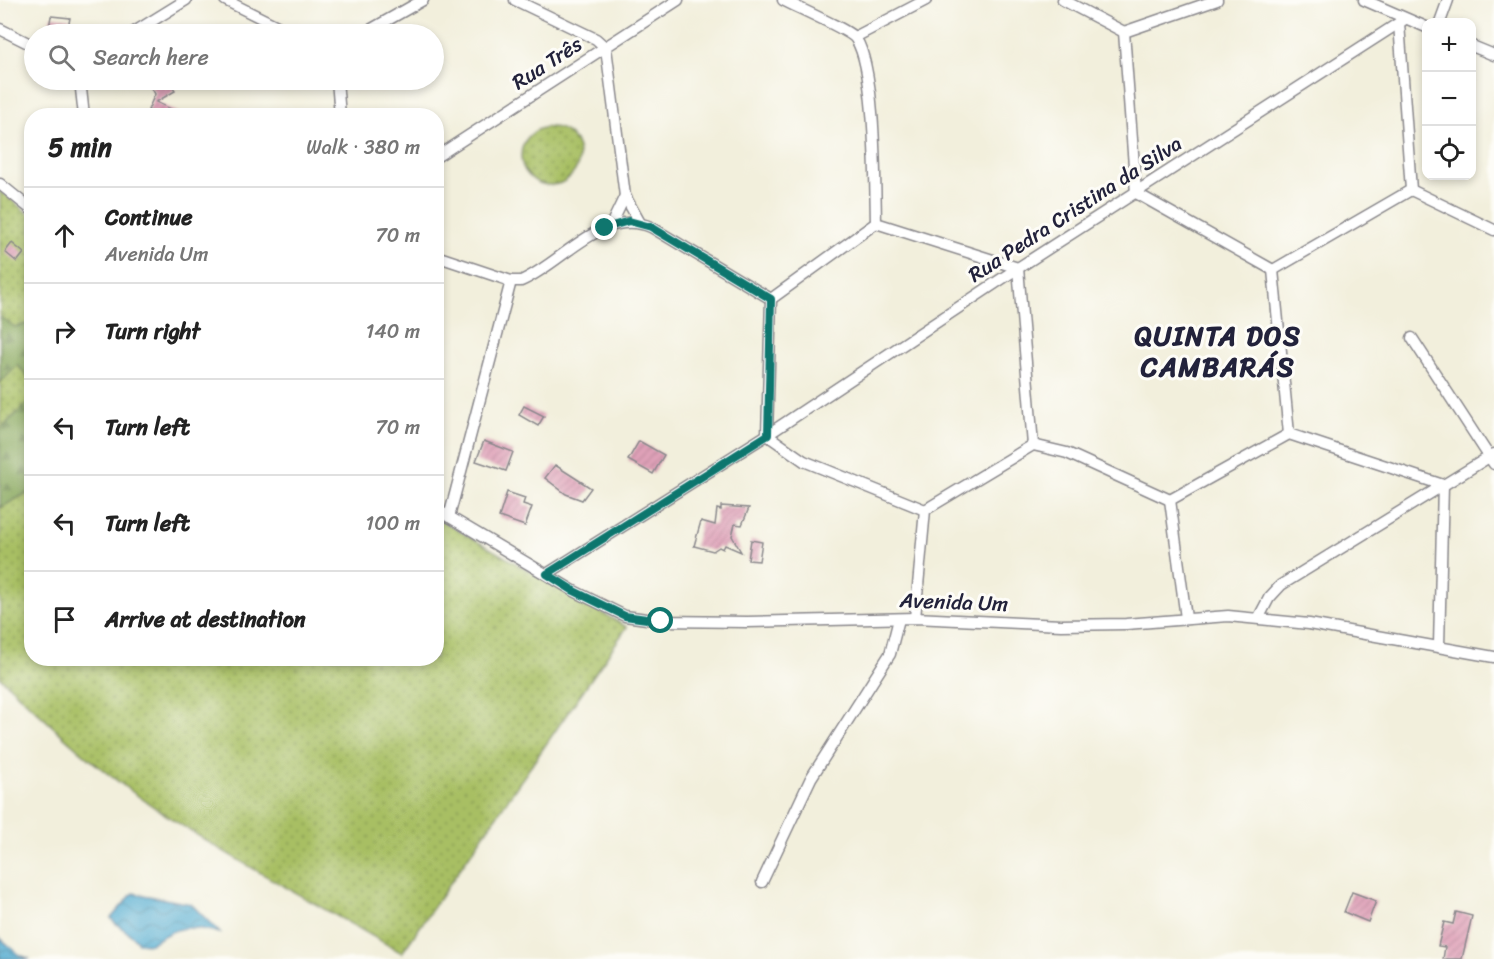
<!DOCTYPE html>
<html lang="en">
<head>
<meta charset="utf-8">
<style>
  :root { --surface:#fff; --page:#f2f2f2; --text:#222; --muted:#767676; --line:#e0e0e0 }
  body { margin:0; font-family:Sriracha,sans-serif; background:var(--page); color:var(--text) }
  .controls { position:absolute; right:18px; top:18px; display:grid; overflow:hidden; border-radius:12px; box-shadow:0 3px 9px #0003 }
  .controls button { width:54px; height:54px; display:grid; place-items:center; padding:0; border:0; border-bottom:2px solid var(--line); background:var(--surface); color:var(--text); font:30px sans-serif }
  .stop { position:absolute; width:18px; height:18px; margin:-14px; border:4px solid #0f766e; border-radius:50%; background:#fff }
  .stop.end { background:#0f766e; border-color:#fff; box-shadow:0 2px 6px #0008 }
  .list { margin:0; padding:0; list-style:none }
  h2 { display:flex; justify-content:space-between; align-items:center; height:78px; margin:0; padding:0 24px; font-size:26px }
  h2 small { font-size:20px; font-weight:400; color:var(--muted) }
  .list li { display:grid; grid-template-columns:39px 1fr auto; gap:18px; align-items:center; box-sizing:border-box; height:96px; padding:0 24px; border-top:2px solid var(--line) }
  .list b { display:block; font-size:22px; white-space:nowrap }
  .list p { margin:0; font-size:20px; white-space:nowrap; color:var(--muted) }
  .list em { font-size:20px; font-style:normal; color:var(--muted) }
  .icon { flex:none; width:33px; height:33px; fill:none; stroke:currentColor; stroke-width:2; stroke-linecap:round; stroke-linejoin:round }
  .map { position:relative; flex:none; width:1494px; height:959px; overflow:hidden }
  .search { position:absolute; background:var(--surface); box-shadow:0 3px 9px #0003; left:24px; top:24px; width:420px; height:66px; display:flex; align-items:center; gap:15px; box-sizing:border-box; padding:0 21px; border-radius:33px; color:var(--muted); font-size:22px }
  .panel { position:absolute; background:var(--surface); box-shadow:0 3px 9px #0003; left:24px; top:108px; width:420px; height:558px; border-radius:24px }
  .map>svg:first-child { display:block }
  .grass { fill:url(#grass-dots); stroke:#657050; stroke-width:1.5 }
  .forest { fill:url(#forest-firs); stroke:#54644a; stroke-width:1.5 }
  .water { fill:url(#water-waves); stroke:#3a6786; stroke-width:1.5 }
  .building { fill:url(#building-hatch) }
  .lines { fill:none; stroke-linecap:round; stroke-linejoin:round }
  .street-casing { stroke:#8a888c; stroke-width:13 }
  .street { stroke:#fff; stroke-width:10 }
  .route { stroke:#0f766e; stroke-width:8 }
  .labels { text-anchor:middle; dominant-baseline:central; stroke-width:6; stroke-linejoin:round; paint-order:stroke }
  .street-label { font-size:21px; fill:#22223b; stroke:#fdfcf7 }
  .district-label { font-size:27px; font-weight:bold; letter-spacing:1.5px; fill:#22223b; stroke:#fdfcf7 }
</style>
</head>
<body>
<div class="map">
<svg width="1494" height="959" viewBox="0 0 1494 959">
  <defs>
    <pattern id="grass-dots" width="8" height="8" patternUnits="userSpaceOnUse" patternTransform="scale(1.5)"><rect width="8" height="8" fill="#a8bf64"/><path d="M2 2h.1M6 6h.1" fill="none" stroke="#889b54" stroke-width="1.8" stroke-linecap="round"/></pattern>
    <pattern id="forest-firs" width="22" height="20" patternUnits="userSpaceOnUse" patternTransform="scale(1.5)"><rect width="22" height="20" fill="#86a65a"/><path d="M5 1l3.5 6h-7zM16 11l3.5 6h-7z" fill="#6d874c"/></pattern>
    <pattern id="water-waves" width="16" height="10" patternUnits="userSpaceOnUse" patternTransform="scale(1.5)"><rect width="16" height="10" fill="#53acd0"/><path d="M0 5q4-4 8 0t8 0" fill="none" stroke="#448caa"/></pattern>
    <pattern id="building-hatch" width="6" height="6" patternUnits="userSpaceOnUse" patternTransform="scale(1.5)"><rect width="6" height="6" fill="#dfa1b8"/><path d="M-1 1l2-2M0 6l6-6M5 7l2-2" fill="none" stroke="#bf8a9f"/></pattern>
  </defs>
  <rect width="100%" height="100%" fill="#fdfcf7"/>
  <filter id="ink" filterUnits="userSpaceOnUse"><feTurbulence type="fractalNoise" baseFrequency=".0167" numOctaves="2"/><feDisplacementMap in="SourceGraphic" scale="12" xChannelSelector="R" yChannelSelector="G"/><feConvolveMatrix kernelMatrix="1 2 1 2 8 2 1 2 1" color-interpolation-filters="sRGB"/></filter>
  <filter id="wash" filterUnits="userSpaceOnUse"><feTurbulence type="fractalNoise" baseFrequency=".008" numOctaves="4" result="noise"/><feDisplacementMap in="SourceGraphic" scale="24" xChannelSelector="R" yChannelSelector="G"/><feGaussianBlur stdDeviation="1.35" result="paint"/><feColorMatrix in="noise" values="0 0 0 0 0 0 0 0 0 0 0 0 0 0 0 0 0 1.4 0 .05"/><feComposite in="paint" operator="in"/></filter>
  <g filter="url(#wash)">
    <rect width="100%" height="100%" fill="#f2efdc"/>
    <g class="grass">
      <circle cx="550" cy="156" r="29"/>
      <path d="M0,190L31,216L32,658H436L437,518L627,627L402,953C307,898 208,848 120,783C77,751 38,713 0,677Z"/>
    </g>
    <g class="forest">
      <path d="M0,317L15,327L31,323V382L18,365L0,383Z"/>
      <path d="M31,397V491L0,508V429L30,401Z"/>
    </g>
    <g class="water">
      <path d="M133,893L191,904L220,933C187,924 178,926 150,944L138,943C131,931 117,928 111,918Z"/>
      <path d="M0,938L20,955L30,959H0Z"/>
    </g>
    <g id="blocks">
      <g class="building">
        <path d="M51,16L70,18L67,34H48Z"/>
        <path d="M147,80H168L175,91L156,102L185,116H159L148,110L155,94Z"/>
        <path d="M12,243L24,253L17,262L5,252Z"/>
        <path d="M524,406L544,416L538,426L519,415Z"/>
        <path d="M484,441L513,452L506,471L476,461Z"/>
        <path d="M639,441L664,455L653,474L628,460Z"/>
        <path d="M555,465L591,488L582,500L566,494L545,478Z"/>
        <path d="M507,492L525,498L523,504L532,507L525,526L499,517Z"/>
        <path d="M721,506L749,508L742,525L735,524L732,536L741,552L725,545L723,549L719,547L713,551L694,546L701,521L715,525L717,509L721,510Z"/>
        <path d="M751,540L762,542L759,561L748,560Z"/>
        <path d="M1352,892L1376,901L1368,922L1344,912Z"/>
        <path d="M1456,912L1472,916L1462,959H1443L1445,947L1438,946L1444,922L1453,924Z"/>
      </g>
    </g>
  </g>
  <g filter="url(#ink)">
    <use href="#blocks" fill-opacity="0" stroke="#8a888c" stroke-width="1.5"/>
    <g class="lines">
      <defs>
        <g id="street">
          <path d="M225,0L293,34"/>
          <path d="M515,0L596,39L606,48L625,196L640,223"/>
          <path d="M783,0C796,7 851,31 856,39C876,70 875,183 876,223"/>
          <path d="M1063,0L1124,32L1217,0"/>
          <path d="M1364,0L1426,27"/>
          <path d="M1440,22L1448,0"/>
          <path d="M1399,23L1411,190"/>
          <path d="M0,29L34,46"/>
          <path d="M1124,32L1136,193L1273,270"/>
          <path d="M131,34L186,0"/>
          <path d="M363,34L423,0"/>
          <path d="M855,37L926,0"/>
          <path d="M1472,46L1494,55"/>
          <path d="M80,80L84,116"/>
          <path d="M337,80L340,116"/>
          <path d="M436,157L678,0"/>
          <path d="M0,184L32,210"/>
          <path d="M1411,190L1494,230"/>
          <path d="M876,223L1018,268L1033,445"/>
          <path d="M611,225L625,196"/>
          <path d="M436,256L511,281H521C563,263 602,207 651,227L771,299"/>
          <path d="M1273,270L1289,434"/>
          <path d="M1273,270L1411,190"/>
          <path d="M771,299L876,223"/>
          <path d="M1412,338L1494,464"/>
          <path d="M767,435L804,461L925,510"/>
          <path d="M767,435L771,299"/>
          <path d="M1170,500L1289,434L1443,485L1439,646"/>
          <path d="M1170,500L1186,618"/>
          <path d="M436,509L574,591L625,616L661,621L747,622L915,618L1061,625L1126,624L1228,616L1309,624L1494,657"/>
          <path d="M925,510L1033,445L1067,453L1170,500"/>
          <path d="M449,517L511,281"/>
          <path d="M547,574L767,435L1018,268L1405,19"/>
          <path d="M1259,617L1269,598L1281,585L1494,454"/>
          <path d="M915,618L925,510"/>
          <path d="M762,882L811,778L890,654L899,619"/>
        </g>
      </defs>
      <use href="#street" class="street-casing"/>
      <use href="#street" class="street"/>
    </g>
  </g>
  <g class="lines" filter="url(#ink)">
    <path class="route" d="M605,228L629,221L651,227L771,299L768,435L547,574L574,591L625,616L661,621"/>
  </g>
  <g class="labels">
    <g class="street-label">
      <text transform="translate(547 63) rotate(-33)">Rua Três</text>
      <text transform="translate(1075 209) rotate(-33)">Rua Pedra Cristina da Silva</text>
      <text transform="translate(954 602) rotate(2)">Avenida Um</text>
    </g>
    <g class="district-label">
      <text x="1218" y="336">QUINTA DOS<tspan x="1218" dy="31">CAMBARÁS</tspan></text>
    </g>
  </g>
</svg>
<div class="controls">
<button>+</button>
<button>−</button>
<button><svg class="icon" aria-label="locate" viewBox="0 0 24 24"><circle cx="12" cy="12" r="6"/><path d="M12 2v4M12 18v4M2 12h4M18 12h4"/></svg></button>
</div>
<div class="stop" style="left:661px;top:621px"></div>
<div class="stop end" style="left:605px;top:228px"></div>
<div class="search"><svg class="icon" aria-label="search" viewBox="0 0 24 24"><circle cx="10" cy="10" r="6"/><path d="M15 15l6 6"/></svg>Search here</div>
<section class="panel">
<h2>5 min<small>Walk · 380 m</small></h2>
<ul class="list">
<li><svg class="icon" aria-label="ahead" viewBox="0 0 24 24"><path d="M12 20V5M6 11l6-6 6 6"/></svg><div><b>Continue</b><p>Avenida Um</p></div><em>70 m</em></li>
<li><svg class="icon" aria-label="right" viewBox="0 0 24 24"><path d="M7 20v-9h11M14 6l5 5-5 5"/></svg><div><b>Turn right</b></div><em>140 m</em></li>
<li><svg class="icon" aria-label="left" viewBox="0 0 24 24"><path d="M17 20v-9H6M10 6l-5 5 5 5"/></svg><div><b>Turn left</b></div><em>70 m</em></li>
<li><svg class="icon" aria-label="left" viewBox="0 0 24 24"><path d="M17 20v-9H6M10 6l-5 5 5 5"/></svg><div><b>Turn left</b></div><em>100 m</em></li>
<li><svg class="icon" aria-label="arrive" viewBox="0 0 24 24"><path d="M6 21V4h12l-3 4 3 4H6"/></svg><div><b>Arrive at destination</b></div></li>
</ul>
</section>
</div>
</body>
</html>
